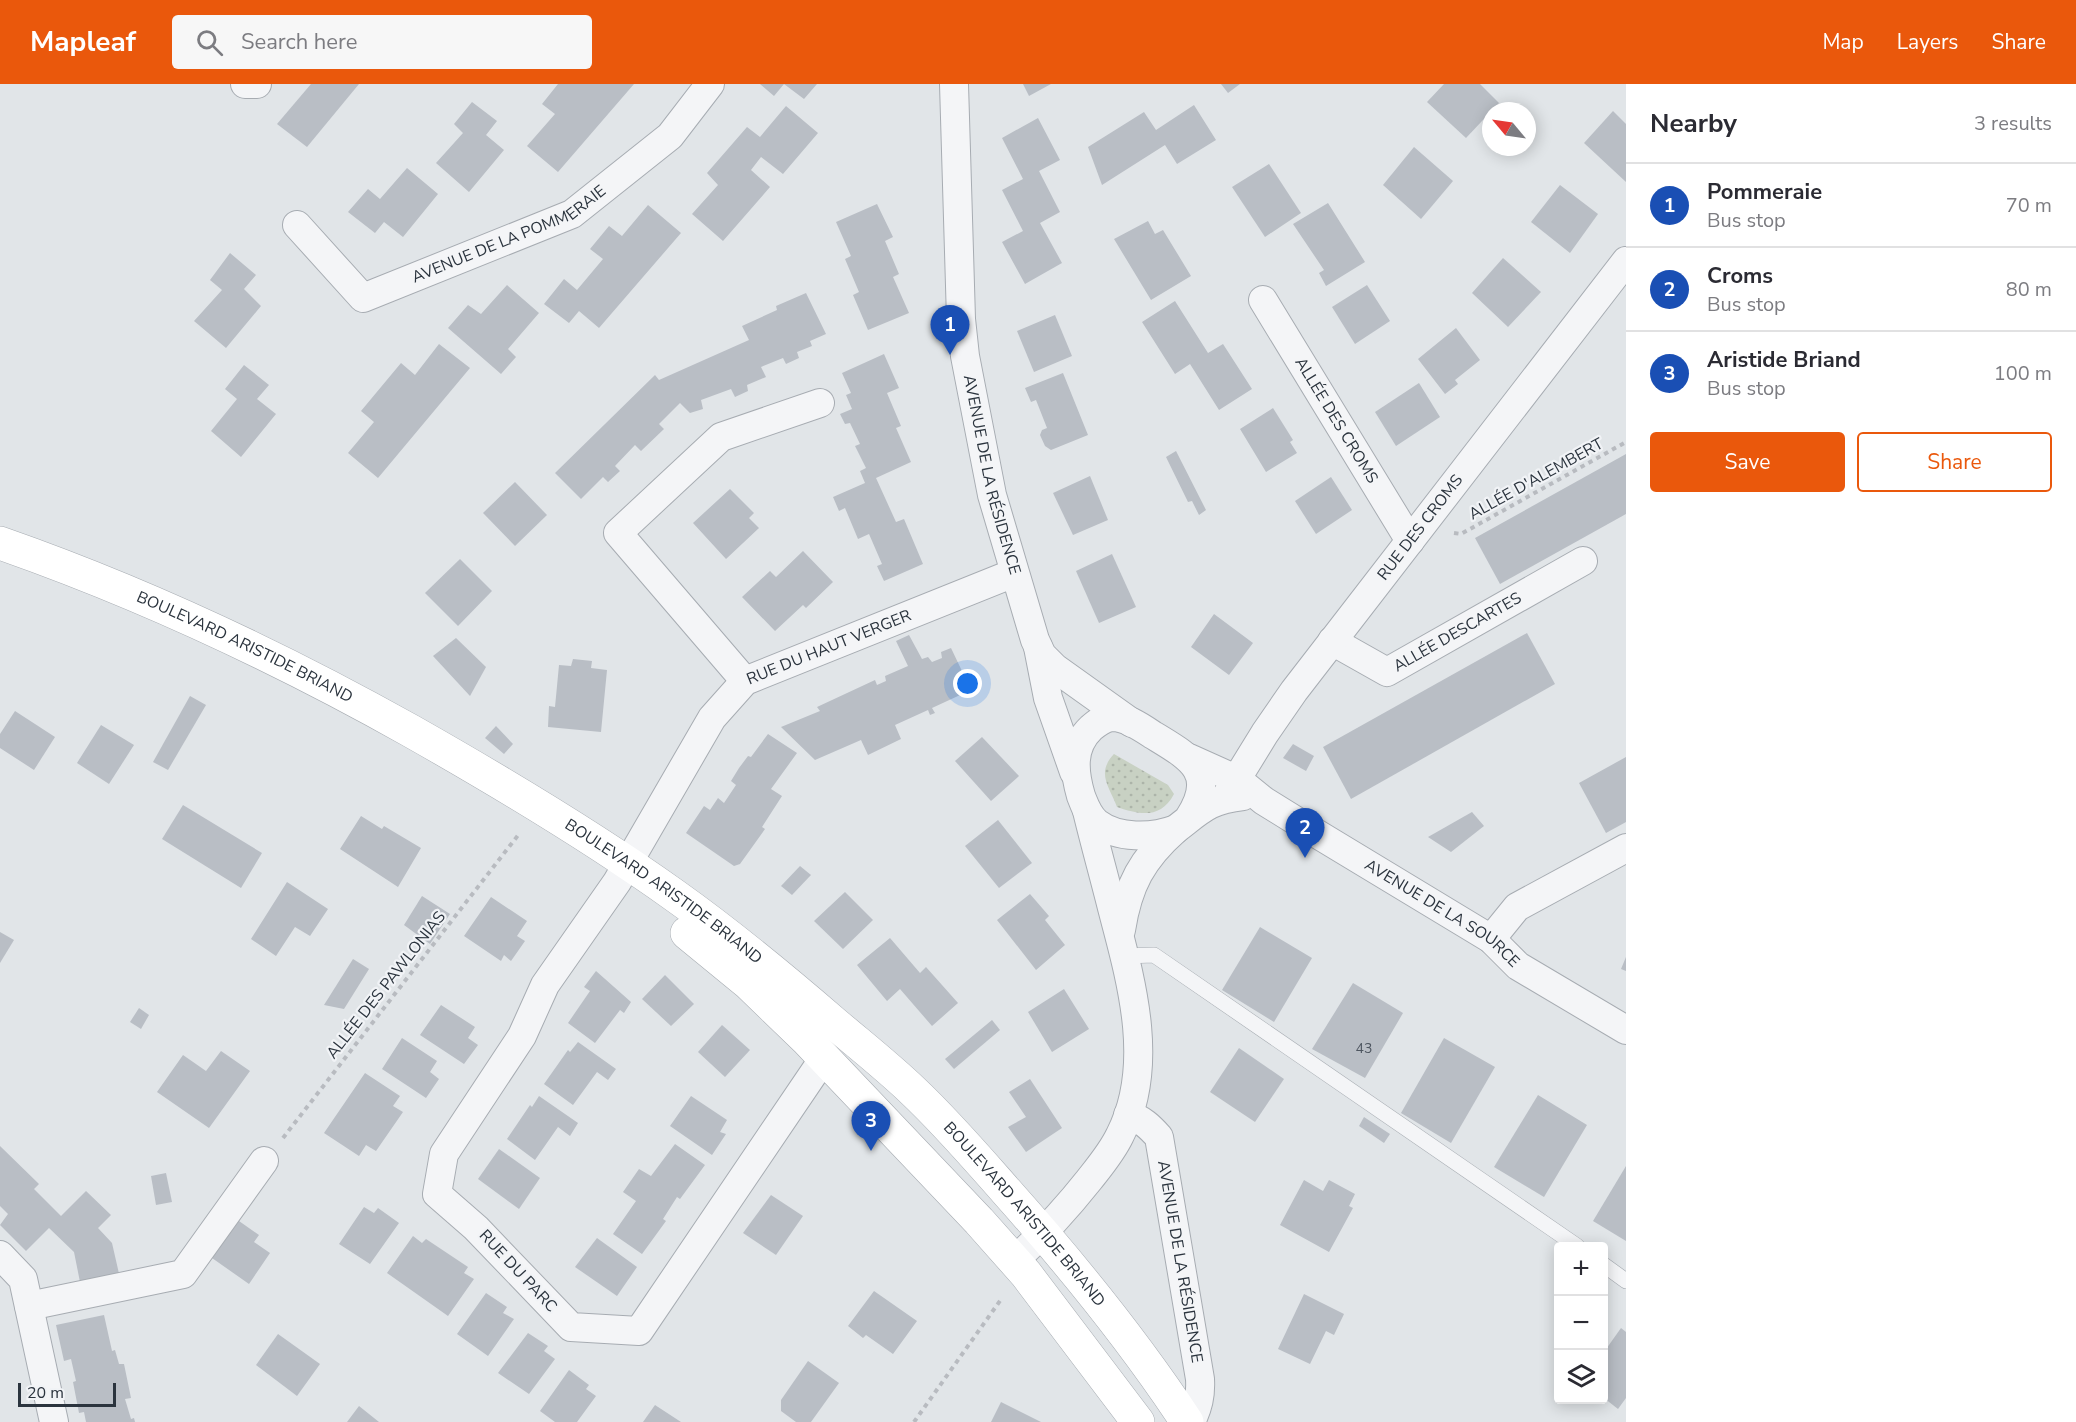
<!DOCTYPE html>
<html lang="en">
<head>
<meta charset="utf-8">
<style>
  :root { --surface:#fff; --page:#f7f7f7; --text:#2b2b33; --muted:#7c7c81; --line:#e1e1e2; --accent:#ea580c }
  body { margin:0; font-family:"Nunito Sans",sans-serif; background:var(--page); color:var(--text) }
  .controls { position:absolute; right:18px; bottom:18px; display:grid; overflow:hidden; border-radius:6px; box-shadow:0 3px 15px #0003 }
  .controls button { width:54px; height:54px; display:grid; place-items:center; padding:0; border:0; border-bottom:2px solid var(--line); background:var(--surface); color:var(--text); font:30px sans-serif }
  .compass { position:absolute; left:1482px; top:18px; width:54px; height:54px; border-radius:50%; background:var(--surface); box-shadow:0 3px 15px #0003; rotate:299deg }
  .scale { position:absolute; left:18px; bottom:15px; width:98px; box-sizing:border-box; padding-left:6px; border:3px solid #2b343e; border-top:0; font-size:16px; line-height:21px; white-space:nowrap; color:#2b343e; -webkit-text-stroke:4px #f1f3f6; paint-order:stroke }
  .you { position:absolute; left:968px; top:600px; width:21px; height:21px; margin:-15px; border:4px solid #fff; border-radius:50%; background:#1a73e8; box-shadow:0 0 0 9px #1a73e833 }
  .badge { display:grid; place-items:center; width:39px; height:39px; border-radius:50%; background:var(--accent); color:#fff; font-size:20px; font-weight:700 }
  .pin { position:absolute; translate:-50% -50px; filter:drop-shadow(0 2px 3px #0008) }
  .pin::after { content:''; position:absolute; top:32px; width:21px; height:18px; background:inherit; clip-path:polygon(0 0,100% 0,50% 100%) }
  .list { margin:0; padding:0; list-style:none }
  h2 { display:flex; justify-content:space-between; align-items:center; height:78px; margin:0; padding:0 24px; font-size:26px }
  h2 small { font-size:20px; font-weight:400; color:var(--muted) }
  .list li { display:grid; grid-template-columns:39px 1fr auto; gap:18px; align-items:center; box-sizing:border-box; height:84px; padding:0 24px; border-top:2px solid var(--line) }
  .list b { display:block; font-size:22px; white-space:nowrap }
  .list p { margin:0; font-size:20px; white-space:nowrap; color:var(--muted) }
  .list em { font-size:20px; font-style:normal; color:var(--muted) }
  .actions { display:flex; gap:12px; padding:18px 24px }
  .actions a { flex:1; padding:14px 0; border:2px solid var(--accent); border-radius:6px; text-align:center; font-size:21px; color:var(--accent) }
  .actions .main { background:var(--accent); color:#fff }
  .icon { flex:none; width:33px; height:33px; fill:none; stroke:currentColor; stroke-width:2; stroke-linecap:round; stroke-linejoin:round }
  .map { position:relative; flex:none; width:1626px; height:1338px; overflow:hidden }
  header { display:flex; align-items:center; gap:36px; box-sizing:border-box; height:84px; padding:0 30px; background:var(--accent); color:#fff }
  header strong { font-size:28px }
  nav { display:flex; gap:33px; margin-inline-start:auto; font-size:21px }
  .search { width:420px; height:54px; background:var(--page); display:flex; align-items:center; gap:15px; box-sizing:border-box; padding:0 21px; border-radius:6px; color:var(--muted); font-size:22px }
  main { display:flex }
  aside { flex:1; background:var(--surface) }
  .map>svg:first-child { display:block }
  .grass { fill:url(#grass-dots) }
  .building { fill:#b9bec5 }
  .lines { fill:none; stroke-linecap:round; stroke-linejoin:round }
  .service-casing { stroke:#a7acb2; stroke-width:16 }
  .minor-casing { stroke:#a7acb2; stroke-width:30 }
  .secondary-casing { stroke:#a7acb2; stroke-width:34 }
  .path { stroke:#b8bbc0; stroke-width:4; stroke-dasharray:4.5 4.5; stroke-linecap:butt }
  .service { stroke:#f4f5f7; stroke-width:15 }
  .minor { stroke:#f4f5f7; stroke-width:28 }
  .secondary { stroke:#fff; stroke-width:33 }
  .labels { text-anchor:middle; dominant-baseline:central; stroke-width:4.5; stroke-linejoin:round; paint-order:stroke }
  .number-label { font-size:14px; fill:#4e5660 }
  .street-label { font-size:16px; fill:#2b343e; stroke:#f1f3f6 }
</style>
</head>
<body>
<header>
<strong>Mapleaf</strong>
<div class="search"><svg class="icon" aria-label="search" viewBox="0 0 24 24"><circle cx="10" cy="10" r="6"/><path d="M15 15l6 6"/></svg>Search here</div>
<nav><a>Map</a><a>Layers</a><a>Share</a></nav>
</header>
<main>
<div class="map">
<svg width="1626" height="1338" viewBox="0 0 1626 1338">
  <defs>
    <pattern id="grass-dots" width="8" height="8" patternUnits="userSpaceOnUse" patternTransform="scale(1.5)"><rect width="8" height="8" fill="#c8d1c3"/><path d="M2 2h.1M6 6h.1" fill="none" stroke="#acb4a9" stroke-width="1.8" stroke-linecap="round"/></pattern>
  </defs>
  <rect width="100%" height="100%" fill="#e1e5e8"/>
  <path class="grass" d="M1114,670L1168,701L1174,710C1161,735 1140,731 1117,723C1109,702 1096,689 1114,670Z"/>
  <g class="building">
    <path d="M311,0H359L307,63L277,40Z"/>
    <path d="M558,0H634L558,88L527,62L555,30L542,20Z"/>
    <path d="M760,0H817L804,15L784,0L774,12Z"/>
    <path d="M1023,0H1051L1029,12Z"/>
    <path d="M1221,0H1240L1228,9Z"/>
    <path d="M1444,0H1480L1499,19L1466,54L1427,18Z"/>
    <path d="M472,18L497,37L486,51L504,66L469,108L436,79L463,49L454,40Z"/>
    <path d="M1194,21L1216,56L1177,80L1165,61L1102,101L1088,63L1144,28L1156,46Z"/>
    <path d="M786,22L818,49L783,90L761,73L751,86L770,103L723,157L692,130L718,101L707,89L747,43L760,53Z"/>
    <path d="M1613,27L1626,40V98L1584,59Z"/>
    <path d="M1038,34L1060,76L1039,87L1060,128L1040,139L1062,179L1025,200L1002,158L1023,147L1002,106L1023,95L1002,54Z"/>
    <path d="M1414,63L1453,97L1421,135L1383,101Z"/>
    <path d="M1269,80L1301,129L1265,153L1232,103Z"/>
    <path d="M407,84L438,110L403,153L384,138L375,149L348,128L368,105L380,115Z"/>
    <path d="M1560,101L1598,130L1570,169L1531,138Z"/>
    <path d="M1328,119L1365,178L1326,202L1319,189L1324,186L1293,140Z"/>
    <path d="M877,120L893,153L885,157L899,190L893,193L909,229L868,246L853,211L859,208L845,175L851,172L836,138Z"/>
    <path d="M648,121L681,149L599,244L579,227L569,239L544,220L564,195L577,206L603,175L590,165L609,142L622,152Z"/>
    <path d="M1148,137L1155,150L1163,146L1191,192L1151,216L1114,155Z"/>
    <path d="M230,169L256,191L244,205L261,222L226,264L194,237L222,206L210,196Z"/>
    <path d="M1503,174L1541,208L1508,243L1472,209Z"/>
    <path d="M507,201L539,229L508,265L516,273L501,290L448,244L468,221L481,230Z"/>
    <path d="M1367,201L1390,237L1355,260L1332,223Z"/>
    <path d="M806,209L826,250L810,257L812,262L797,268L799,274L786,280L783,274L761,283L766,293L747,301L748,307L735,313L731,305L701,316L703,325L690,329L680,319L659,340L664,345L641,367L635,361L615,382L620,387L608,398L603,393L581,415L555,389L655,291L659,296L749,256L742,242L777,226L776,222Z"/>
    <path d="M1175,217L1208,269L1223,260L1252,305L1219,326L1190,280L1175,290L1142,238Z"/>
    <path d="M1055,231L1072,272L1034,288L1017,247Z"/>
    <path d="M1456,244L1480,276L1455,296L1458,300L1445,310L1418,275Z"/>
    <path d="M439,260L470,284L378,394L348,369L374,338L361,327L401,279L415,291Z"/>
    <path d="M884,270L899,304L887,309L901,342L896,344L911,378L876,394L896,438L904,435L923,480L884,497L877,482L882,480L869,450L858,455L845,424L839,427L833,413L865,399L860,387L866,384L855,362L860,360L850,339L845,340L840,330L852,325L846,311L851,309L842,289Z"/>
    <path d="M244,281L269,301L257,315L276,330L241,373L211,347L237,315L225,305Z"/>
    <path d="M1063,289L1088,351L1051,366L1045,362L1040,351L1042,346L1047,344L1036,316L1031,318L1025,304Z"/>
    <path d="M1419,299L1440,333L1396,362L1375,328Z"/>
    <path d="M1273,324L1293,356L1290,358L1297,369L1266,388L1240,345Z"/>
    <path d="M1176,367L1206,426L1199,431L1192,417L1188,418L1166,373Z"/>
    <path d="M1626,370V430L1500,500L1475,454Z"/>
    <path d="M1090,392L1108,436L1073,451L1053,409Z"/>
    <path d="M1331,393L1352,426L1316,450L1295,417Z"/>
    <path d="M515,398L547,431L515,462L483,429Z"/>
    <path d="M730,405L754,429L749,434L759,444L726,475L693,439Z"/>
    <path d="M803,467L833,498L806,524L803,521L775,547L742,513L770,487L776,493Z"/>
    <path d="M1112,470L1136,523L1099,539L1076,487Z"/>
    <path d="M460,475L492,507L458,542L425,509Z"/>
    <path d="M1214,530L1253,559L1229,591L1191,563Z"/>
    <path d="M1527,549L1555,600L1351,715L1323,663Z"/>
    <path d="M909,551L922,575L928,573L932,578L942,574L941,568L951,564L971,606L932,624L935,629L930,631L928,626L895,641L901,655L868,671L861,656L815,676L781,643L820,627L817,623L875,596L877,601L886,597L885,592L908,582L896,557Z"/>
    <path d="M456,554L486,583L470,612L433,572Z"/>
    <path d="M573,575L592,577L591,584L607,586L601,648L548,643L549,622L555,623L559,581L571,582Z"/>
    <path d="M190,612L206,621L168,686L153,678Z"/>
    <path d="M15,627L55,653L34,686L0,664V650Z"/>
    <path d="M101,641L134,661L109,700L77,679Z"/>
    <path d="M496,642L513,660L504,670L485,654Z"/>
    <path d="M768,650L797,669L771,705L782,712L762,743L765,745L740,780L734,782L686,749L704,722L710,726L718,714L724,719L736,701L731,697L739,684L748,672L751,673Z"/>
    <path d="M982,653L1019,692L991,717L955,677Z"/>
    <path d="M1293,660L1314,672L1306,687L1283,674Z"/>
    <path d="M1626,673V738L1606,749L1579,699Z"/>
    <path d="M183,721L262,769L241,804L162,755Z"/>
    <path d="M1472,728L1484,742L1451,768L1428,753Z"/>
    <path d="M361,732L382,745L384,742L421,764L398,803L340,765Z"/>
    <path d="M998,736L1032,779L999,804L965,762Z"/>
    <path d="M800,782L811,791L792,811L781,802Z"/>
    <path d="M287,798L328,825L310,852L295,843L276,872L251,855Z"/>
    <path d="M845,808L873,836L843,865L814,837Z"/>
    <path d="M1030,810L1049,832L1045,836L1065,861L1036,886L997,836Z"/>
    <path d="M422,812L450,830L430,860L404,841Z"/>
    <path d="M491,813L527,837L517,852L525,857L511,877L504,871L501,877L464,852Z"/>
    <path d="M1260,843L1312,874L1274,938L1222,906Z"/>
    <path d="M0,848L14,856L0,879Z"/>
    <path d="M890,854L920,889L926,883L958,919L932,942L900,905L887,917L857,881Z"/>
    <path d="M1626,873V887L1621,885Z"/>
    <path d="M353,875L369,885L344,925L324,921Z"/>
    <path d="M596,887L631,918L624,929L620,926L595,959L568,939L590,907L584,903Z"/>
    <path d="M665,891L694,920L671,942L642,915Z"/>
    <path d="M1353,899L1403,929L1365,994L1312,965Z"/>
    <path d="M1064,905L1089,945L1052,968L1028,928Z"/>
    <path d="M441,921L475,943L468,954L478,961L464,980L420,951Z"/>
    <path d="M139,924L149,931L141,945L130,938Z"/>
    <path d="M992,936L1000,946L954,985L945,975Z"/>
    <path d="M722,941L750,966L725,993L698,968Z"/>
    <path d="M402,954L437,977L430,988L439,995L426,1014L382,985Z"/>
    <path d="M1444,954L1495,983L1451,1059L1401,1029Z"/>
    <path d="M578,958L616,985L608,996L597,988L573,1021L544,1000L568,966L570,968Z"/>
    <path d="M1239,964L1284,995L1255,1038L1210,1008Z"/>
    <path d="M221,967L250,987L209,1044L157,1008L183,971L206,987Z"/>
    <path d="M365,989L400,1012L393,1022L403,1028L376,1067L366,1061L359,1072L324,1049Z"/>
    <path d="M1030,995L1062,1044L1026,1068L1008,1043L1026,1033L1009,1008Z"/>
    <path d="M1538,1011L1587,1041L1544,1113L1494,1083Z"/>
    <path d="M539,1012L578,1039L570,1052L558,1043L535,1076L507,1055L530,1021L532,1023Z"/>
    <path d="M691,1012L727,1036L720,1048L726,1050L712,1071L670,1042Z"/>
    <path d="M1364,1033L1390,1050L1384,1059L1359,1042Z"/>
    <path d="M675,1060L705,1081L680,1115L677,1113L663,1135L666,1137L642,1170L613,1150L636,1117L623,1108L639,1085L651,1092Z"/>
    <path d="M0,1062L39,1100L34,1105L61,1132L86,1107L111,1131L98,1144L112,1159L120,1194L81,1203L74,1168L49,1144L26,1167L0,1141L8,1130L0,1122Z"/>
    <path d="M499,1065L540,1094L519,1125L478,1095Z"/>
    <path d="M1626,1082V1157L1593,1137Z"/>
    <path d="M166,1089L172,1118L156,1121L151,1092Z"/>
    <path d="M1304,1096L1323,1107L1329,1096L1355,1110L1349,1122L1353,1124L1329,1168L1280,1141Z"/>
    <path d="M771,1111L803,1132L776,1171L743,1149Z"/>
    <path d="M364,1123L374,1129L378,1124L399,1139L370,1180L339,1160Z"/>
    <path d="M239,1137L259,1151L254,1158L270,1169L249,1200L212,1174Z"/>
    <path d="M413,1152L422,1159L426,1155L468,1183L464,1189L474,1195L448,1232L387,1189Z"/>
    <path d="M597,1154L637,1183L617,1212L575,1183Z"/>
    <path d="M874,1207L917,1237L893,1270L866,1251L863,1254L848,1242Z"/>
    <path d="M486,1209L507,1223L503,1229L514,1235L488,1272L457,1250Z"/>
    <path d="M1304,1210L1344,1230L1334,1251L1326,1247L1310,1280L1278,1265Z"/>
    <path d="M104,1231L112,1267L115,1266L119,1280H124L131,1314L125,1315L131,1335L134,1334L135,1338H86L84,1328L79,1329L73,1298L76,1297L71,1275L64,1277L56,1241Z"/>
    <path d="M1621,1244L1626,1248V1314L1618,1325L1604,1314V1268Z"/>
    <path d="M528,1249L548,1262L544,1267L555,1275L529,1310L498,1289Z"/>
    <path d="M278,1250L320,1280L297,1312L256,1281Z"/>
    <path d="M808,1277L839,1299L811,1338H796L781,1327V1316Z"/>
    <path d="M569,1286L589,1301L586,1305L596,1312L577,1338H555L540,1327Z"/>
    <path d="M1001,1318L1041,1338H991Z"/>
    <path d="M655,1321L681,1338H643Z"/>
    <path d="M359,1322L379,1338H347Z"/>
  </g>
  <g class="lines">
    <defs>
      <g id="service">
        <path d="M1124,872L1154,871L1577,1162"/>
        <path d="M1604,1181L1626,1197"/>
      </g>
      <g id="minor">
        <path d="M245,0H257"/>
        <path id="s1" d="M954,0L961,235L965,272L992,411L1035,556L1042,571L1055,584L1132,639"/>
        <path id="s2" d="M297,141L363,214L572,130L670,52L710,0"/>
        <path id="s3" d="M1263,216L1410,457"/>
        <path id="s4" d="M1332,557L1387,588L1583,477"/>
        <path d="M1038,563L1048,614L1074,688"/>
        <path d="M745,597L618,449L721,353L820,319"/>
        <path id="s5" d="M1189,674L1238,696L1264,717L1314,748L1491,855L1518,882L1626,946"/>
        <path id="s6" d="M1225,714L1265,649L1294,607L1626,177"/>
        <path d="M1189,734C1219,688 1189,673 1153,651C1141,643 1125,632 1111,633C1103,634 1097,639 1091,644C1071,663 1074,688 1081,712C1085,722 1088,732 1097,739C1118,755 1152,754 1176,745C1202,725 1209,716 1243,712"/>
        <path d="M1121,846C1128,801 1142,775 1176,745"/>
        <path d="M1491,855L1517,823L1626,764"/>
        <path id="s7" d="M824,974L639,1247L571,1243L476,1144L437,1110L444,1070L522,952L545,901L617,798L712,634L745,597L1014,489"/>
        <path id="s8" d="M1128,1031C1142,1035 1150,1043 1159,1053L1200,1295C1201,1312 1198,1323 1191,1338"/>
        <path d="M0,1171L23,1195L54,1338"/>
        <path d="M1015,1176C1042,1151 1066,1125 1089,1096C1100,1082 1112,1068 1120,1051C1156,981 1131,896 1112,824C1104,792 1095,760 1087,727"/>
        <path d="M29,1222L183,1190L264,1077"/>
      </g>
      <g id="secondary">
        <path id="s9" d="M0,459C143,509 279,573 411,647C501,698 590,751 674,811C729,850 782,894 833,938C860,961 888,983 913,1007C946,1038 976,1073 1006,1107C1071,1180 1133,1256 1187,1338"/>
        <path d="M687,849L748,899L807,956L979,1137L1026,1190L1138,1338"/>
      </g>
    </defs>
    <use href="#service" class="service-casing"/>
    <use href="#minor" class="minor-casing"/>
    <use href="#secondary" class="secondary-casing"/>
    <g class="path">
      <path d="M1454,449L1461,450L1626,358"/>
      <path d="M283,1054L519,750"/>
      <path d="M914,1338L1002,1214"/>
    </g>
    <use href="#service" class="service"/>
    <use href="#minor" class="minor"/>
    <use href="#secondary" class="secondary"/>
  </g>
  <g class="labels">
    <g class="number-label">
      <text x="1364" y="964">43</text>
    </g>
    <g class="street-label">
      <text stroke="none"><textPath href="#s2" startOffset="258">AVENUE DE LA POMMERAIE</textPath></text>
      <text stroke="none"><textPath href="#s3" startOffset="141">ALLÉE DES CROMS</textPath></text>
      <text stroke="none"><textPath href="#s1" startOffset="394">AVENUE DE LA RÉSIDENCE</textPath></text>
      <text transform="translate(1536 395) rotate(-29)">ALLÉE D'ALEMBERT</text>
      <text stroke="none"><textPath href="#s6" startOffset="334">RUE DES CROMS</textPath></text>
      <text stroke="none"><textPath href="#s4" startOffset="144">ALLÉE DESCARTES</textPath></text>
      <text stroke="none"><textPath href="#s9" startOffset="266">BOULEVARD ARISTIDE BRIAND</textPath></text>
      <text stroke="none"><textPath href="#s7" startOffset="1280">RUE DU HAUT VERGER</textPath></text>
      <text stroke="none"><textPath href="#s9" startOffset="752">BOULEVARD ARISTIDE BRIAND</textPath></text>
      <text stroke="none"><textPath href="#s5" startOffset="298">AVENUE DE LA SOURCE</textPath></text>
      <text transform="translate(386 901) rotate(-52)">ALLÉE DES PAWLONIAS</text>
      <text stroke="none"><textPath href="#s9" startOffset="1238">BOULEVARD ARISTIDE BRIAND</textPath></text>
      <text stroke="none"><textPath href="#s8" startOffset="165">AVENUE DE LA RÉSIDENCE</textPath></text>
      <text transform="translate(518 1187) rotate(47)">RUE DU PARC</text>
    </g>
  </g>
</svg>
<div class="controls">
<button>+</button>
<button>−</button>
<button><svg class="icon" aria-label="layers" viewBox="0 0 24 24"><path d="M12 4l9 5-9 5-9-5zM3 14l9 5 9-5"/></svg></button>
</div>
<svg class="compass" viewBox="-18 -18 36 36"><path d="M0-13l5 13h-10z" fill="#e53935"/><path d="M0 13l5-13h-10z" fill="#7c7c81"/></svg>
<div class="scale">20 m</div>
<div class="you"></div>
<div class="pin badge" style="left:950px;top:271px;background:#1a4fb4">1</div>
<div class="pin badge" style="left:1305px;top:774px;background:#1a4fb4">2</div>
<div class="pin badge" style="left:871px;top:1067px;background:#1a4fb4">3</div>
</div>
<aside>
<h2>Nearby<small>3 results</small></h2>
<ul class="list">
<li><span class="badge" style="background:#1a4fb4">1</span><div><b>Pommeraie</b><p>Bus stop</p></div><em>70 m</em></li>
<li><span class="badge" style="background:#1a4fb4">2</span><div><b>Croms</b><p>Bus stop</p></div><em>80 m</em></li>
<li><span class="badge" style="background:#1a4fb4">3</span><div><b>Aristide Briand</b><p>Bus stop</p></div><em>100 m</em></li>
</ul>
<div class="actions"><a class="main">Save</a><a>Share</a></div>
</aside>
</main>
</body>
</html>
